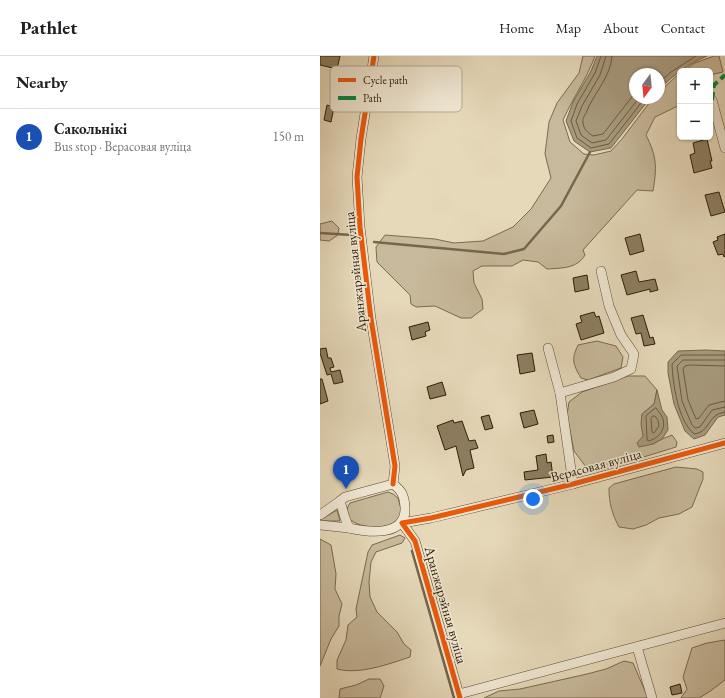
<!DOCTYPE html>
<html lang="en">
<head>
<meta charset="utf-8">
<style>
  :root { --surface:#fff; --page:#f6f6f6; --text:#202124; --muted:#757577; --line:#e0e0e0; --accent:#111827 }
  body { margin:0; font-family:"EB Garamond",serif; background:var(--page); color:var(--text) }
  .controls { position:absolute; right:12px; top:12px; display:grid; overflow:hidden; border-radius:6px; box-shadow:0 1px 3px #0004 }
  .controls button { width:36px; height:36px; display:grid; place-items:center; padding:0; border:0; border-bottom:1px solid var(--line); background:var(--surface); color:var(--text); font:20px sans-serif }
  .compass { position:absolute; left:309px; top:12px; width:36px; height:36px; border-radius:50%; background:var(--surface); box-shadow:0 1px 3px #0004; rotate:195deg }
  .you { position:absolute; left:213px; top:443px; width:14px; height:14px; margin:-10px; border:3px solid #fff; border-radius:50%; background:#1a73e8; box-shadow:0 0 0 6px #1a73e833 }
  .badge { display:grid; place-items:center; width:26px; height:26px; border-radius:50%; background:var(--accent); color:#fff; font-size:13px; font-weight:700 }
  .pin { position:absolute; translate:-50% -33px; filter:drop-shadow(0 1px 2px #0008) }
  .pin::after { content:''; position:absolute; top:21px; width:14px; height:12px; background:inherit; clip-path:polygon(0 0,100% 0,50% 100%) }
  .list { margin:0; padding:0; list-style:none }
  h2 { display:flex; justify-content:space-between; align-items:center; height:52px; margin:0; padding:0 16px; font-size:17px }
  h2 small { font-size:13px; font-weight:400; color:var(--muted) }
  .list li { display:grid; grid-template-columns:26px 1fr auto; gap:12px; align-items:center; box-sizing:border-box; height:56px; padding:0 16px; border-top:1px solid var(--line) }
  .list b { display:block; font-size:15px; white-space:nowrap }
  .list p { margin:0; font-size:13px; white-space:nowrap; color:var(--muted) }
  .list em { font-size:13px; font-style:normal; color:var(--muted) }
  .map { position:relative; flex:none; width:405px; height:642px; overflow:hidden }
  header { display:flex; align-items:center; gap:24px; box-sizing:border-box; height:56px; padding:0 20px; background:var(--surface); border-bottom:1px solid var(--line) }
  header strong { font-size:19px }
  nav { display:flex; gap:22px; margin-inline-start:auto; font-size:14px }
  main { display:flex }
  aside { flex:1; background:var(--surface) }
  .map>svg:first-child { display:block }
  .green { fill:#c7b99b; stroke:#7a6a4f }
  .water { fill:#a7997c; stroke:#76674c }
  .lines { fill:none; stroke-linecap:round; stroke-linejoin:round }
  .shore { stroke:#6a5a40; stroke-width:1 }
  .stream { stroke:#76674c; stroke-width:2.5 }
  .building { fill:#8d7e62; stroke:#2d1c03 }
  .minor-casing { stroke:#5b4b31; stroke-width:10 }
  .minor { stroke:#efe6d2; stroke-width:9 }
  .quiet { stroke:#00873e; stroke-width:4; stroke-dasharray:8 4; stroke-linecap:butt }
  .cycleway-casing { stroke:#efe6d2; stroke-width:8 }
  .cycleway { stroke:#e8590c; stroke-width:5 }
  .labels { text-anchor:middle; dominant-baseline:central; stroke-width:3; stroke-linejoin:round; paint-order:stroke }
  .street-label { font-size:14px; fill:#2d1c03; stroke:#efe6d2 }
  .key { fill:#efe6d2; stroke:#b5a994; stroke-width:1 }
  .key-label { font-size:11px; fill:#2d1c03 }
</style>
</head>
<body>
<header>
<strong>Pathlet</strong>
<nav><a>Home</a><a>Map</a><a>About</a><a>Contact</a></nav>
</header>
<main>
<aside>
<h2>Nearby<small></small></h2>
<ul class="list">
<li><span class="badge" style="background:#1a4fb4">1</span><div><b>Сакольнікі</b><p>Bus stop · Верасовая вуліца</p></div><em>150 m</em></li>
</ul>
</aside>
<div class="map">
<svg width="405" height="642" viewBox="0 0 405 642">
  <rect width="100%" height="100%" fill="#e6d9ba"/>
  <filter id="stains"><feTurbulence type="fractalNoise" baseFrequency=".005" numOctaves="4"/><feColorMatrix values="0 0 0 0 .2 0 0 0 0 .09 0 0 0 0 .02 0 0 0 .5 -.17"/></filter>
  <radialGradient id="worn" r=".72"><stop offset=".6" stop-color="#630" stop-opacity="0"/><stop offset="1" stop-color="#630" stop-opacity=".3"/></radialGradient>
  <g class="green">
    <path d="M263,0H275C267,22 253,42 243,64L250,86L264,98L274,99L291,95L302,83L333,42H339V36L360,17V49L335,61L326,79C337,101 337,111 333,135L317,134L263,194L265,199C257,213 241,212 227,213L218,206L203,204L192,210H162L153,215L154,227L162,243L163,253L151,262H141L115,250L96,251L91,248L90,239L57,206L56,191L65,179L115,183L134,187L163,185L193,171L211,153L231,122L225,98L229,66L237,47L259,17Z"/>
    <path d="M394,0H399L403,16L390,19V15H363L375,7Z"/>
    <path d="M12,165L19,172L18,179L9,185L0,184V168Z"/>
    <path d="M277,285L296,290L303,301L301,312L268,324L261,322C253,308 251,304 258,289Z"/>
    <path d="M308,320H325L337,334L334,348L322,358C321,373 321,378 333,388L342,383L352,379L357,386L356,391L278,415L266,411L254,395L247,359L249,346L262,336Z"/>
    <path d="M356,411L377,413L383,416V423L372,451L359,458L339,462L326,469L313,473L299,471C292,458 289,447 289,432L294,428Z"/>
    <path d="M68,436L73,438L78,442C79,447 82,453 81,458C78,479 12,474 30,447Z"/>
    <path d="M17,454L20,465H0V464Z"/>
    <path d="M80,479L85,482L82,487L56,496L51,506L49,526L50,541L57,556L77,576L84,588L91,594L90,601C69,608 39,619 17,613V604L26,584L28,569L37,561L36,553L48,496L52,489Z"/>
    <path d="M0,483L11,489L16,518L15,533L22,548L19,560V570L11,583L0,610Z"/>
    <path d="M405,584V624L389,636L379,642H361L367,633L363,621L372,592L387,587Z"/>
    <path d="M304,605L313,607L328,642H164L179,635L200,633L267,618L286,613Z"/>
    <path d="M49,623H60L64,630L60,642H19L20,633L36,629Z"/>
  </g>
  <g class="water">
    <path d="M277,0H387C368,8 354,19 339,33V18H315V42H330L291,92L270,96L254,85L246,65L253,46L271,15Z"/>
    <path d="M385,294L405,295V359L398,361L385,379L374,383L365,375L354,348L348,317V306L358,295Z"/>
    <path d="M337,334L342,354L347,361L348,374L342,383L333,388L319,391L317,387L323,380L321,368L322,358L334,348Z"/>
  </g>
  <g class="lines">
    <g class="shore">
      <path d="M281,0L275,17L257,48L251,65L257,82L271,92L289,88L325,42"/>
      <path d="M286,0L280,19L262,50L256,65L261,79L272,87L286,84L319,42"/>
      <path d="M292,0C291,21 273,38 266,57C265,59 262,63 263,66C263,73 268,77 273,80L283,78L315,37"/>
      <path d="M339,27L351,16L376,0"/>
      <path d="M405,299H361L352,308C353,329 358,364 374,378C390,377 387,358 405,356"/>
      <path d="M405,304H363L357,310L362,345L372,369L375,372L380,371L392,354L405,351"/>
      <path d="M405,310L370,309L365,310L363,313L368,344L376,363L379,362L389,349L405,345"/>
      <path d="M336,352C338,355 342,359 343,363C346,374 338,383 328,385L327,383L326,360Z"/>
      <path d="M333,360H335L338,364L339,370L334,377L332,376L331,363Z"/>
    </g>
    <g class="stream">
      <path d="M0,177L32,179"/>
      <path d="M54,186L184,198L204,193L241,150L270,96"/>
      <path d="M92,495L134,642"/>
    </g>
  </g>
  <g class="building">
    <path d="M0,0H20L17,13L0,9Z"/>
    <path d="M7,49L14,51L11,66L4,64Z"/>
    <path d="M387,83L392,105H390L392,112L374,117L370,99L375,97L373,87Z"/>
    <path d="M399,136L405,156L391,160L385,139Z"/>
    <path d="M320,178L324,195L310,199L305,182Z"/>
    <path d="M405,178V200L404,201L403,198L398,199L393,186L398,184L397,181Z"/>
    <path d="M316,215L319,226L335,223L338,234L330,236V233L307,239L301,219Z"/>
    <path d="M267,219L269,233L255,236L253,222Z"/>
    <path d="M274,256L276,261L279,260L284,277L261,284L256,268L262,266L260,260Z"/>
    <path d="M323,259L330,282L333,281L335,288L324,290L321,277L316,278L311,262Z"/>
    <path d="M108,266L110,274L105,276L106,280L92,284L89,271Z"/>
    <path d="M6,292L8,302H11L14,311L10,312L11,316L20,314L23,326L14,328L11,318L7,319L0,297V293Z"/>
    <path d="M212,297L215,315L200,318L197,299Z"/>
    <path d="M0,323H2L8,345L0,348Z"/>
    <path d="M122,326L126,339L110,343L107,331Z"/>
    <path d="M214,354L218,368L204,372L200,357Z"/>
    <path d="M169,359L173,372L165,374L161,361Z"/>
    <path d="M133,364L134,367L142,365L149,385L155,384L158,392L150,394L154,412L146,414L143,420L136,390L125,394L117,370Z"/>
    <path d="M233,379L234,386L228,387L227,380Z"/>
    <path d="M226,398L227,407L231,406L233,421L205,424L204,416L218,414L216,400Z"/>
    <path d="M360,628L362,637L352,639L350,631Z"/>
  </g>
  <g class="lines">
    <defs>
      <g id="minor">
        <path d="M54,0L41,83L37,121L40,171L51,263L75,410L73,428"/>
        <path d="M392,44L405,92"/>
        <path d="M228,292L240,337L253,428"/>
        <path d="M240,337L294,321L311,313L314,298L301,279L289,250L281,215"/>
        <path d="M73,428C82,435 84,439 85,451C87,482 47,476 29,472L25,462L20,445L25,441Z"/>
        <path d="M0,459L20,445"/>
        <path d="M0,469L29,472"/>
        <path d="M317,591L332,642"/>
        <path d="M139,638L405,567"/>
        <path d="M140,642L95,485L82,467L111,462L253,428L405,387"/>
      </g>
    </defs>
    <use href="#minor" class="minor-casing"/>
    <use href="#minor" class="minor"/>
    <path class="quiet" d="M392,44L394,29L405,19"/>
    <defs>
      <g id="cycleway">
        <path d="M54,0L41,83L37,121L40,171L51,263L75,410L73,428"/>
        <path d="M140,642L95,485L82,467L111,462L253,428L405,387"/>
      </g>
    </defs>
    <use href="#cycleway" class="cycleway-casing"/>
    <use href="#cycleway" class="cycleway"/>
  </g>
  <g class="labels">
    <g class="street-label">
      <text transform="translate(35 216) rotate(-96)">Аранжарэйная вуліца</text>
      <text transform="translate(276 409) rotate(-15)">Верасовая вуліца</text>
      <text transform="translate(126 549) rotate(74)">Аранжарэйная вуліца</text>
    </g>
  </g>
  <rect x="10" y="10" width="132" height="46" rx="6" class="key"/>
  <rect x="18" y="22" width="18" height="4" fill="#e8590c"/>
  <rect x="18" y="40" width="18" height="4" fill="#00873e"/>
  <g class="key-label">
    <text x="43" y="28">Cycle path</text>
    <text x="43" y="46">Path</text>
  </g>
  <rect width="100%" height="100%" filter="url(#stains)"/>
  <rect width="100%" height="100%" fill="url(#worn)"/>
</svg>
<div class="controls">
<button>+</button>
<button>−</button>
</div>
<svg class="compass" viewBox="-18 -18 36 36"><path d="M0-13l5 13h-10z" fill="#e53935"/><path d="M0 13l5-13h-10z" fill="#757577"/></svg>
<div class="you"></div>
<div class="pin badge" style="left:26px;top:433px;background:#1a4fb4">1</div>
</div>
</main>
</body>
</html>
